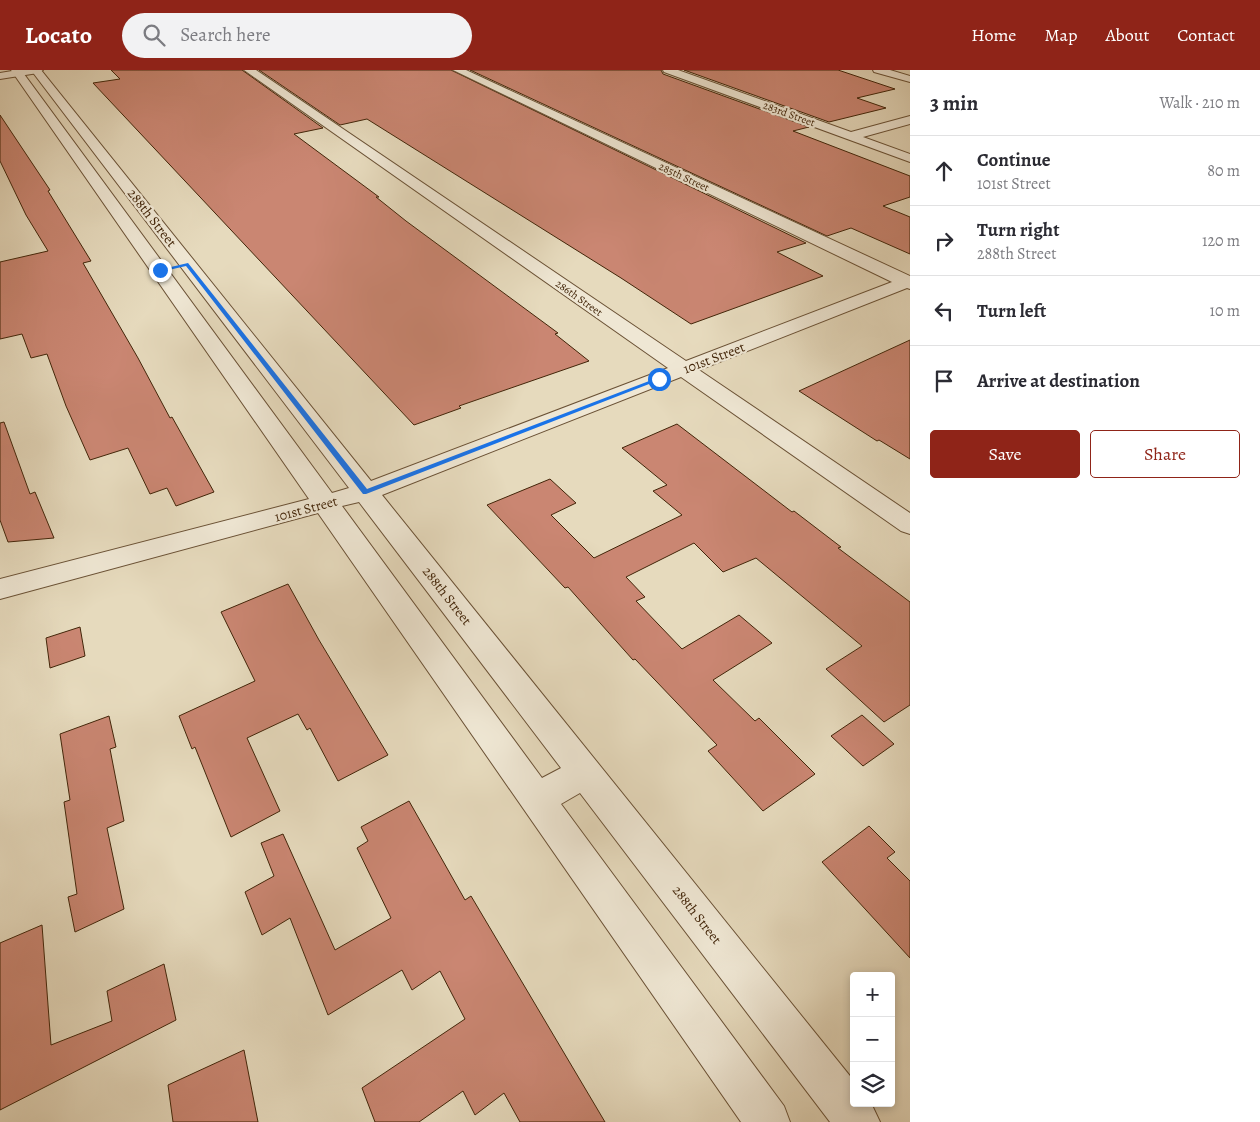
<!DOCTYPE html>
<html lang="en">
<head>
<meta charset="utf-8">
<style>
  :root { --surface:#fff; --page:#f2f2f3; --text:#2b2b33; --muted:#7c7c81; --line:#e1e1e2; --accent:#8f2418 }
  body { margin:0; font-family:Alegreya,serif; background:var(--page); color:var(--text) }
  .controls { position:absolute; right:15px; bottom:15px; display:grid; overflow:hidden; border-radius:5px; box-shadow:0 2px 8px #0003 }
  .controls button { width:45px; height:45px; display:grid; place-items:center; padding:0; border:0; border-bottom:1px solid var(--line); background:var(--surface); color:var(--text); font:25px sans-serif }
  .stop { position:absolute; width:15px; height:15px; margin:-11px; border:4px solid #1a73e8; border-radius:50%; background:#fff }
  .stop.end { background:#1a73e8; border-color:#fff; box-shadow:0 1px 5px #0008 }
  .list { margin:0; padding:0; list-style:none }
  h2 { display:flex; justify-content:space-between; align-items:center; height:65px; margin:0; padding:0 20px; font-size:21px }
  h2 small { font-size:16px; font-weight:400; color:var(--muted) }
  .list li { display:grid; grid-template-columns:32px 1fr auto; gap:15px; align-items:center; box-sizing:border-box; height:70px; padding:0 20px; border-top:1px solid var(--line) }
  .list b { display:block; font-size:19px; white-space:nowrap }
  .list p { margin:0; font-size:16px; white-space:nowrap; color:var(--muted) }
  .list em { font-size:16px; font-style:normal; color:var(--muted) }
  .actions { display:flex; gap:10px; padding:15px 20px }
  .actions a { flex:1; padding:11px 0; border:1px solid var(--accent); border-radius:5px; text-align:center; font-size:18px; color:var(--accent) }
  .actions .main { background:var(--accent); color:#fff }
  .icon { flex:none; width:28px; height:28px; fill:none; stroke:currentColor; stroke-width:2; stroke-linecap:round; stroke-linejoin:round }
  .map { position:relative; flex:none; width:910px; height:1052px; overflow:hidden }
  header { display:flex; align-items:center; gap:30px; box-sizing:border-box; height:70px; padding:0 25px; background:var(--accent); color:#fff }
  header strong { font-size:24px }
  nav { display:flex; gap:28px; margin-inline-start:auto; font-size:18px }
  .search { width:350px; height:45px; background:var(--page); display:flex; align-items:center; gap:12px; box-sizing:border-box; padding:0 18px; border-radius:28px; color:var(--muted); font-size:19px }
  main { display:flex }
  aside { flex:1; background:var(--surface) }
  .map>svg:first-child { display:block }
  .building { fill:#ca8672; stroke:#422509 }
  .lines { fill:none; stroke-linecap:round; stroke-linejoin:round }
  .minor-casing { stroke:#6b5236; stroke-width:2 }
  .tertiary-casing { stroke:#6b5236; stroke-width:2 }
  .minor { fill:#efe7d4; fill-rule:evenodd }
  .tertiary { fill:#efe7d4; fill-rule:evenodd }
  .route { fill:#1a73e8 }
  .labels { text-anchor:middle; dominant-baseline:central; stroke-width:4.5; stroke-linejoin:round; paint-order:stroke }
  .far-street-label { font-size:11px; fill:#422509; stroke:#efe7d4 }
  .street-label { font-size:14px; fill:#422509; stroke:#efe7d4 }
</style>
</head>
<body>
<header>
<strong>Locato</strong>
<div class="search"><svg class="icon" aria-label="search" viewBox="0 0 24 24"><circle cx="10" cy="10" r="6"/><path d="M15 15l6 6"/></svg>Search here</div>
<nav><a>Home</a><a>Map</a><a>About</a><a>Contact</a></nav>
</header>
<main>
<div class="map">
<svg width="910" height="1052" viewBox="0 0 910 1052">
  <rect width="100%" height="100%" fill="#e6dabd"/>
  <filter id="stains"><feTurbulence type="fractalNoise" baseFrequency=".004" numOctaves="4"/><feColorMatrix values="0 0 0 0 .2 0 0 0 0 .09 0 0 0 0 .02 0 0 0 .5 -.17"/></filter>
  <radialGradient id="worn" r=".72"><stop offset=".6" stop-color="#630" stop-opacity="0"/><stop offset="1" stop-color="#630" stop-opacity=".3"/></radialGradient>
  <g class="building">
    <path d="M111,0H242L323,58L294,64L379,127H376L406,151L558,263L555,264L589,291L459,336L461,338L414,355L93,13L120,9Z"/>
    <path d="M259,0H451L806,173L777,182L823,206L691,254L621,208L367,49L340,55Z"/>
    <path d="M470,0H661L663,4L809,57L793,61L910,106V127L883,136L910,147V184L851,158L827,166Z"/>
    <path d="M684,0H838L895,19L857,28L886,38L829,52Z"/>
    <path d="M0,45L50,120L48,121L91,191L83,193L138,288L170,348L172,347L214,422L176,436L167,418L150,424L128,378L90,390L66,336L47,284L31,288L22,264L0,269V192L48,181L26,145L0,91Z"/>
    <path d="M910,270V389L879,370L877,371L799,321Z"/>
    <path d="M4,352L30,424L35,422L54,468L8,472L0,450V353Z"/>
    <path d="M677,354L792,442L794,441L841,477L838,478L910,532V635L884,652L826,599L862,576L756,488L723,502L694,473L626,507L645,527L636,531L682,579L739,545L772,573L713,610L755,651L759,648L815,704L763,741L708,681L717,675L635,589L633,590L568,517L565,518L487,435L550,409L576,433L551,445L594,488L682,445L653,421L667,415L622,378Z"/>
    <path d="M288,514L319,570L388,685L338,711L310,658L307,660L298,644L247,668L280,741L231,767L195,677L192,679L179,646L255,611L221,542Z"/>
    <path d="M80,557L85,586L50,598L46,568Z"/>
    <path d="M862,645L894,674L863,696L831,666Z"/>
    <path d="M109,646L116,677L110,679L124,751L107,758L124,839L75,862L68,827L77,824L64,732L70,730L60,664Z"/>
    <path d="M409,731L465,830L471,826L605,1052H520L504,1023L475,1045L463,1021L419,1052H375L362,1018L465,949L440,901L412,920L402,900L328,945L290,848L262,865L245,822L274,806L261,773L283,764L335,880L391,848L357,778L368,771L361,757Z"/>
    <path d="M869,756L895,782L887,788L910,811V888L822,792Z"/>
    <path d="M42,855L51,975L112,951L107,921L164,894L176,950L0,1040V873Z"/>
    <path d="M244,980L258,1052H173L168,1015Z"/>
  </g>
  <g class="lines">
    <defs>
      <g id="minor">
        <path d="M11,0H21L332,423L349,418L31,0H41L371,411L668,298L244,0H256L686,291L892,212L453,0H466L910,206V219L907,218L699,300L910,443V464L901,461L681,307L382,425L854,1011V1033H871L880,1052H830L580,723L561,734L784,1036L790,1052H741L318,443L0,529V509L309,429ZM359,432L561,698L542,708L342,436Z"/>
        <path d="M663,0H678L851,62L910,46V54L863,67L910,84V92L664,2Z"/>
        <path d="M873,0H890L910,6V12L874,2Z"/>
      </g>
      <path id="tertiary" d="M18,0H43L38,3L0,9V3Z"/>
    </defs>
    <use href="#minor" class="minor-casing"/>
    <use href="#tertiary" class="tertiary-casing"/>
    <use href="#minor" class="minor"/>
    <use href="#tertiary" class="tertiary"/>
  </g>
  <path class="route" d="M188,193L367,419L657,308L662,309L366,424H363L186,196L160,202L158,200Z"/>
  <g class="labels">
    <g class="far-street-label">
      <text transform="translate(789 44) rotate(20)">283rd Street</text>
      <text transform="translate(684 107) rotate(25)">285th Street</text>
      <text transform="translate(579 228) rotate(35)">286th Street</text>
    </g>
    <g class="street-label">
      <text transform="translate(152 148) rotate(52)">288th Street</text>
      <text transform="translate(714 288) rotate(-21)">101st Street</text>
      <text transform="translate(306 439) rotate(-15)">101st Street</text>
      <text transform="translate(447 526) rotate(52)">288th Street</text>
      <text transform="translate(697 845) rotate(52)">288th Street</text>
    </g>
  </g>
  <rect width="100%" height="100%" filter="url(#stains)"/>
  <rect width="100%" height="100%" fill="url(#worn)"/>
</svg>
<div class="controls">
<button>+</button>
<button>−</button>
<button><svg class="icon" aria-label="layers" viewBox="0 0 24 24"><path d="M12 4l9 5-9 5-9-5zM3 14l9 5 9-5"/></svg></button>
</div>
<div class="stop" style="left:659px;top:309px"></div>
<div class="stop end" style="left:160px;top:200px"></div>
</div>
<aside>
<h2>3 min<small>Walk · 210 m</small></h2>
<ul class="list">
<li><svg class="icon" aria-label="ahead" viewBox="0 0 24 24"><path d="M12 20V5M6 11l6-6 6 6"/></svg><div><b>Continue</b><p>101st Street</p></div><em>80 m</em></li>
<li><svg class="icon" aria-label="right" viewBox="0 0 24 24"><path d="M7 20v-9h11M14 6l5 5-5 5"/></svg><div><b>Turn right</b><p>288th Street</p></div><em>120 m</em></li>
<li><svg class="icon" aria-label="left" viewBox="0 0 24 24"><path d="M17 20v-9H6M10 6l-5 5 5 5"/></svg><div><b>Turn left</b></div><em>10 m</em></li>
<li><svg class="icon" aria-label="arrive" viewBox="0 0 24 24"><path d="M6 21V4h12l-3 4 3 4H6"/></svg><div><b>Arrive at destination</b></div></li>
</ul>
<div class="actions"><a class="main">Save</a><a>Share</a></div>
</aside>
</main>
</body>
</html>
